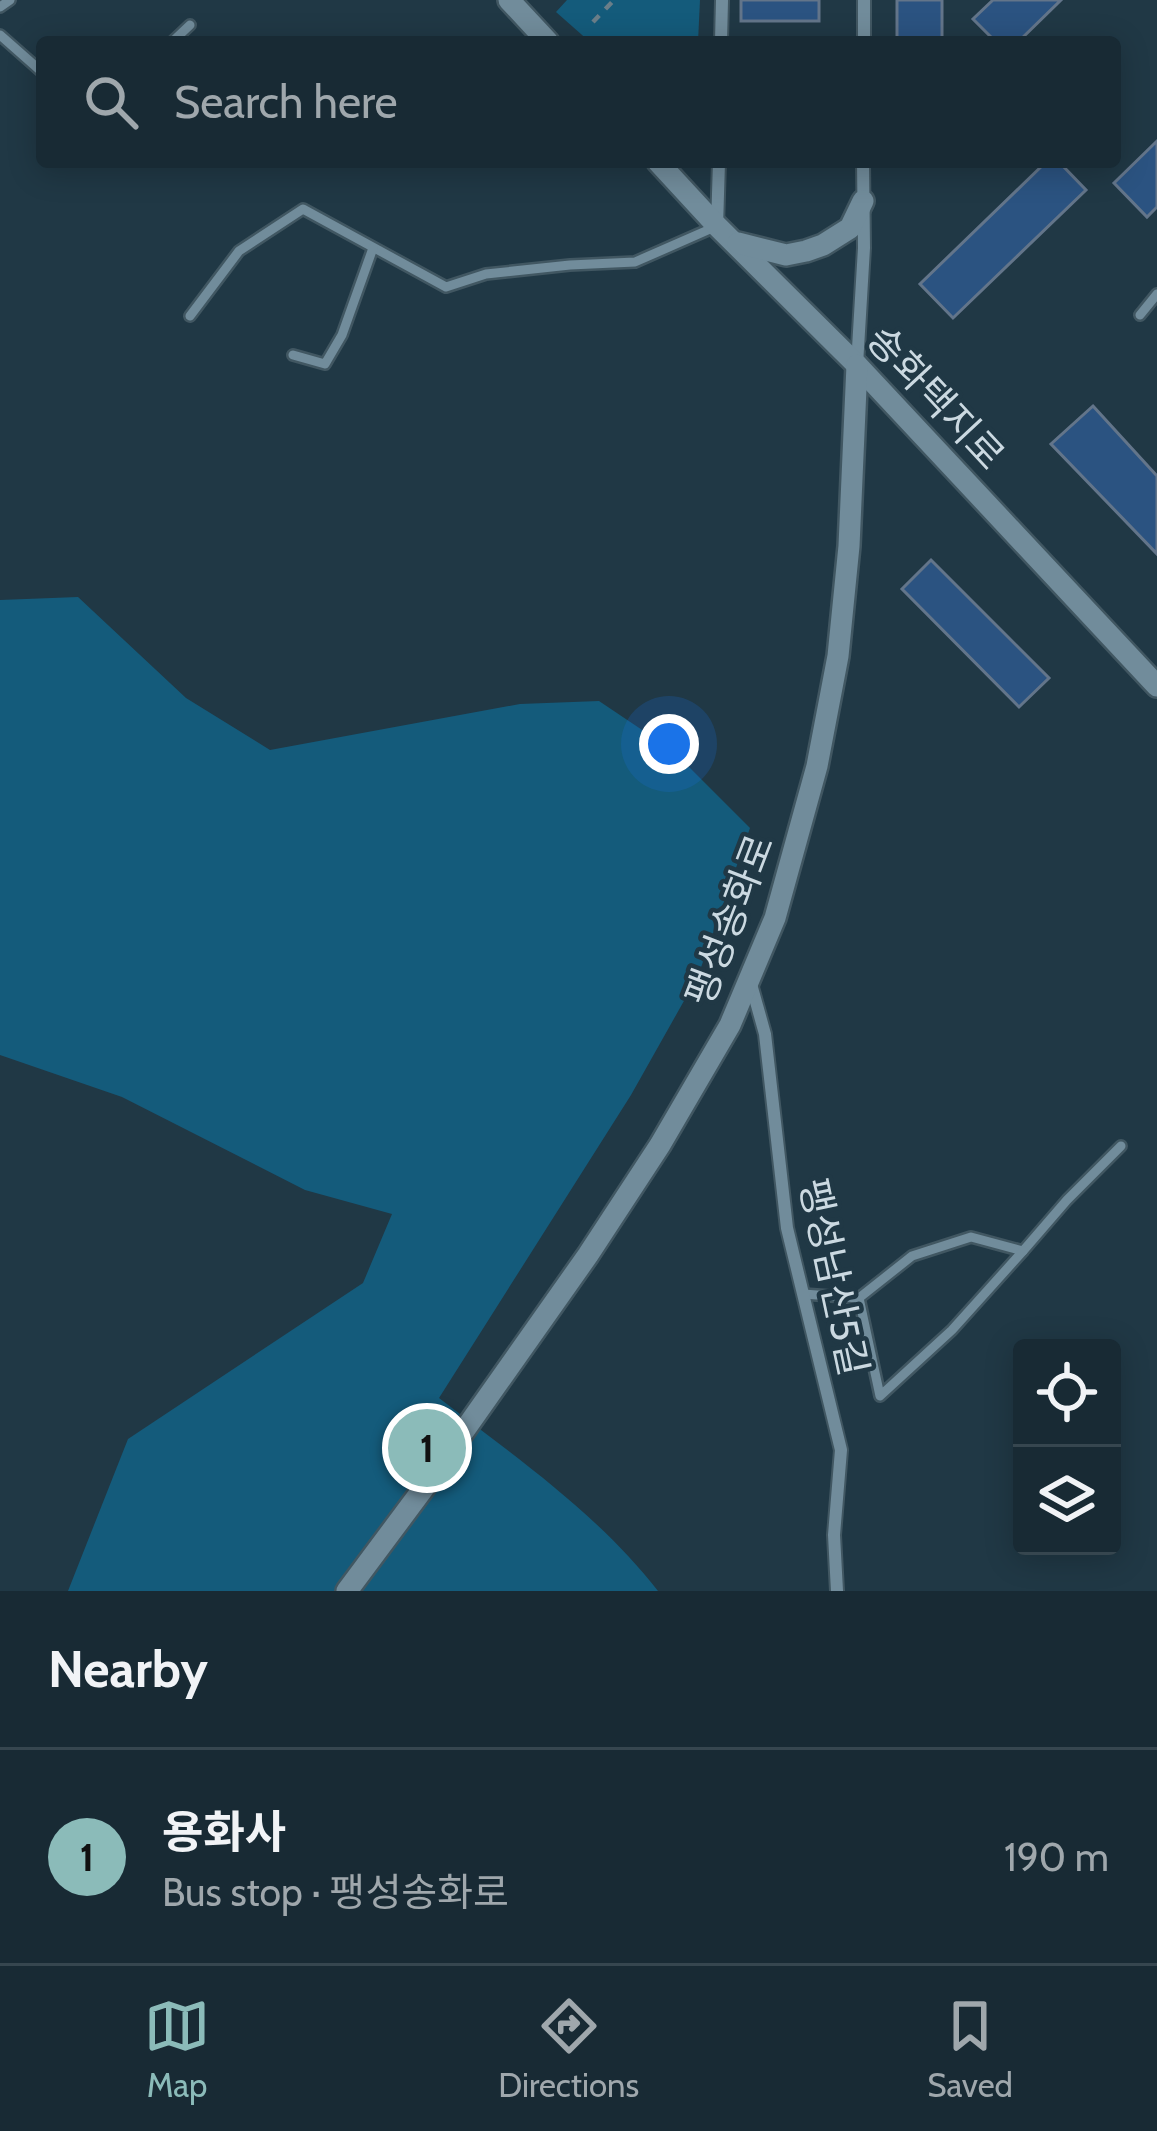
<!DOCTYPE html>
<html lang="en">
<head>
<meta charset="utf-8">
<style>
  :root { --surface:#182a34; --page:#21323c; --text:#f1f3f6; --muted:#9fa7ac; --line:#36464f; --accent:#8bbbb9 }
  body { margin:0; font-family:Cabin,"Noto Sans KR",sans-serif; background:var(--page); color:var(--text) }
  .controls { position:absolute; right:36px; bottom:36px; display:grid; overflow:hidden; border-radius:12px; box-shadow:0 6px 30px #0003 }
  .controls button { width:108px; height:108px; display:grid; place-items:center; padding:0; border:0; border-bottom:3px solid var(--line); background:var(--surface); color:var(--text); font:60px sans-serif }
  .you { position:absolute; left:669px; top:744px; width:42px; height:42px; margin:-30px; border:9px solid #fff; border-radius:50%; background:#1a73e8; box-shadow:0 0 0 18px #1a73e833 }
  .badge { display:grid; place-items:center; width:78px; height:78px; border-radius:50%; background:var(--accent); color:#111; font-size:39px; font-weight:700 }
  .pin { position:absolute; translate:-50% -50%; border:6px solid #fff; box-shadow:0 3px 12px #0006 }
  .list { margin:0; padding:0; list-style:none }
  h2 { display:flex; justify-content:space-between; align-items:center; height:156px; margin:0; padding:0 48px; font-size:51px }
  h2 small { font-size:39px; font-weight:400; color:var(--muted) }
  .list li { display:grid; grid-template-columns:78px 1fr auto; gap:36px; align-items:center; box-sizing:border-box; height:216px; padding:0 48px; border-top:3px solid var(--line) }
  .list b { display:block; font-size:45px; white-space:nowrap }
  .list p { margin:0; font-size:39px; white-space:nowrap; color:var(--muted) }
  .list em { font-size:39px; font-style:normal; color:var(--muted) }
  .icon { flex:none; width:66px; height:66px; fill:none; stroke:currentColor; stroke-width:2; stroke-linecap:round; stroke-linejoin:round }
  .map { position:relative; flex:none; width:1157px; height:1591px; overflow:hidden }
  .search { position:absolute; background:var(--surface); box-shadow:0 6px 30px #0003; left:36px; right:36px; top:36px; height:132px; display:flex; align-items:center; gap:30px; box-sizing:border-box; padding:0 42px; border-radius:12px; color:var(--muted); font-size:45px }
  .sheet { height:372px; background:var(--surface) }
  nav { display:flex; justify-content:space-around; align-items:center; box-sizing:border-box; height:168px; border-top:3px solid var(--line); background:var(--surface); font-size:33px; color:var(--muted) }
  nav a { display:grid; justify-items:center; gap:6px }
  nav .on { color:var(--accent) }
  .map>svg:first-child { display:block }
  .green { fill:#145b7b }
  .building { fill:#2b5381; stroke:#63758a; stroke-width:3 }
  .lines { fill:none; stroke-linecap:round; stroke-linejoin:round }
  .service-casing { stroke:#415762; stroke-width:14 }
  .minor-casing { stroke:#415762; stroke-width:16 }
  .tertiary-casing { stroke:#415762; stroke-width:26 }
  .path { stroke:#6a7e89; stroke-width:4.5; stroke-dasharray:9 9; stroke-linecap:butt }
  .service { stroke:#718c9b; stroke-width:9 }
  .minor { stroke:#718c9b; stroke-width:12 }
  .tertiary { stroke:#718c9b; stroke-width:21 }
  .labels { text-anchor:middle; dominant-baseline:central; stroke-width:9; stroke-linejoin:round; paint-order:stroke }
  .street-label { font-size:39px; fill:#cbd9e1; stroke:#203845 }
</style>
</head>
<body>
<div class="map">
<svg width="1157" height="1591" viewBox="0 0 1157 1591">
  <rect width="100%" height="100%" fill="#203845"/>
  <g class="green">
    <path d="M567,0H700L698,42H590L556,12Z"/>
    <path d="M78,597L186,698L270,750L520,704L599,701L672,750L750,828L698,976L631,1095L439,1398C516,1457 598,1514 658,1591H68L128,1439L363,1283L392,1214L305,1190L122,1097L0,1055V600Z"/>
  </g>
  <g class="building">
    <rect x="741" y="0" width="78" height="21"/>
    <rect x="897" y="0" width="45" height="42"/>
    <path d="M993,0H1061L1018,42H996L973,19Z"/>
    <path d="M1157,141V207L1147,217L1114,183Z"/>
    <path d="M1046,162H1059L1086,190L953,318L920,284Z"/>
    <path d="M1093,406L1157,476V554L1051,444Z"/>
    <path d="M931,560L1049,678L1019,707L902,589Z"/>
  </g>
  <g class="lines">
    <defs>
      <g id="service">
        <path d="M0,7L10,0"/>
        <path d="M0,35L42,72"/>
        <path d="M172,42L190,25"/>
        <path d="M1140,315L1157,294"/>
        <path d="M190,316L239,251L303,209L446,287L486,274L570,265L635,262L717,226"/>
        <path d="M293,355L325,364L342,335L373,248"/>
        <path d="M803,1294L859,1298L912,1256L971,1237L1023,1251L1067,1200L1121,1146"/>
        <path d="M859,1298L880,1396L952,1330L1023,1251"/>
      </g>
      <g id="minor">
        <path d="M721,42L722,0"/>
        <path d="M864,42V0"/>
        <path d="M717,226L719,162"/>
        <path d="M857,365L864,248L863,162"/>
        <path d="M751,984L765,1034L787,1228L841,1450L834,1535L837,1591"/>
      </g>
      <g id="tertiary">
        <path d="M509,0L548,42"/>
        <path d="M658,162L717,226L857,365L1157,686"/>
        <path d="M738,243L786,255L806,251L823,245L850,228L863,201"/>
        <path d="M347,1591L423,1489L588,1255L660,1145L730,1025L775,918L817,766L838,656L849,546L857,365"/>
      </g>
    </defs>
    <use href="#service" class="service-casing"/>
    <use href="#minor" class="minor-casing"/>
    <use href="#tertiary" class="tertiary-casing"/>
    <path class="path" d="M593,22L614,0"/>
    <use href="#service" class="service"/>
    <use href="#minor" class="minor"/>
    <use href="#tertiary" class="tertiary"/>
  </g>
  <g class="labels">
    <g class="street-label">
      <text transform="translate(936 397) rotate(47)">송화택지로</text>
      <text transform="translate(729 920) rotate(-69)">팽성송화로</text>
      <text transform="translate(834 1277) rotate(78)">팽성남산5길</text>
    </g>
  </g>
</svg>
<div class="controls">
<button><svg class="icon" aria-label="locate" viewBox="0 0 24 24"><circle cx="12" cy="12" r="6"/><path d="M12 2v4M12 18v4M2 12h4M18 12h4"/></svg></button>
<button><svg class="icon" aria-label="layers" viewBox="0 0 24 24"><path d="M12 4l9 5-9 5-9-5zM3 14l9 5 9-5"/></svg></button>
</div>
<div class="you"></div>
<div class="pin badge" style="left:427px;top:1448px">1</div>
<div class="search"><svg class="icon" aria-label="search" viewBox="0 0 24 24"><circle cx="10" cy="10" r="6"/><path d="M15 15l6 6"/></svg>Search here</div>
</div>
<section class="sheet">
<h2>Nearby<small></small></h2>
<ul class="list">
<li><span class="badge">1</span><div><b>용화사</b><p>Bus stop · 팽성송화로</p></div><em>190 m</em></li>
</ul>
</section>
<nav>
<a class="on"><svg class="icon" aria-label="map" viewBox="0 0 24 24"><path d="M3 6l6-2 6 2 6-2v14l-6 2-6-2-6 2zM9 4v14M15 6v14"/></svg>Map</a>
<a><svg class="icon" aria-label="directions" viewBox="0 0 24 24"><path d="M12 3l9 9-9 9-9-9zM9 14v-3h6M13 9l2 2-2 2"/></svg>Directions</a>
<a><svg class="icon" aria-label="saved" viewBox="0 0 24 24"><path d="M7 4h10v16l-5-4-5 4z"/></svg>Saved</a>
</nav>
</body>
</html>
